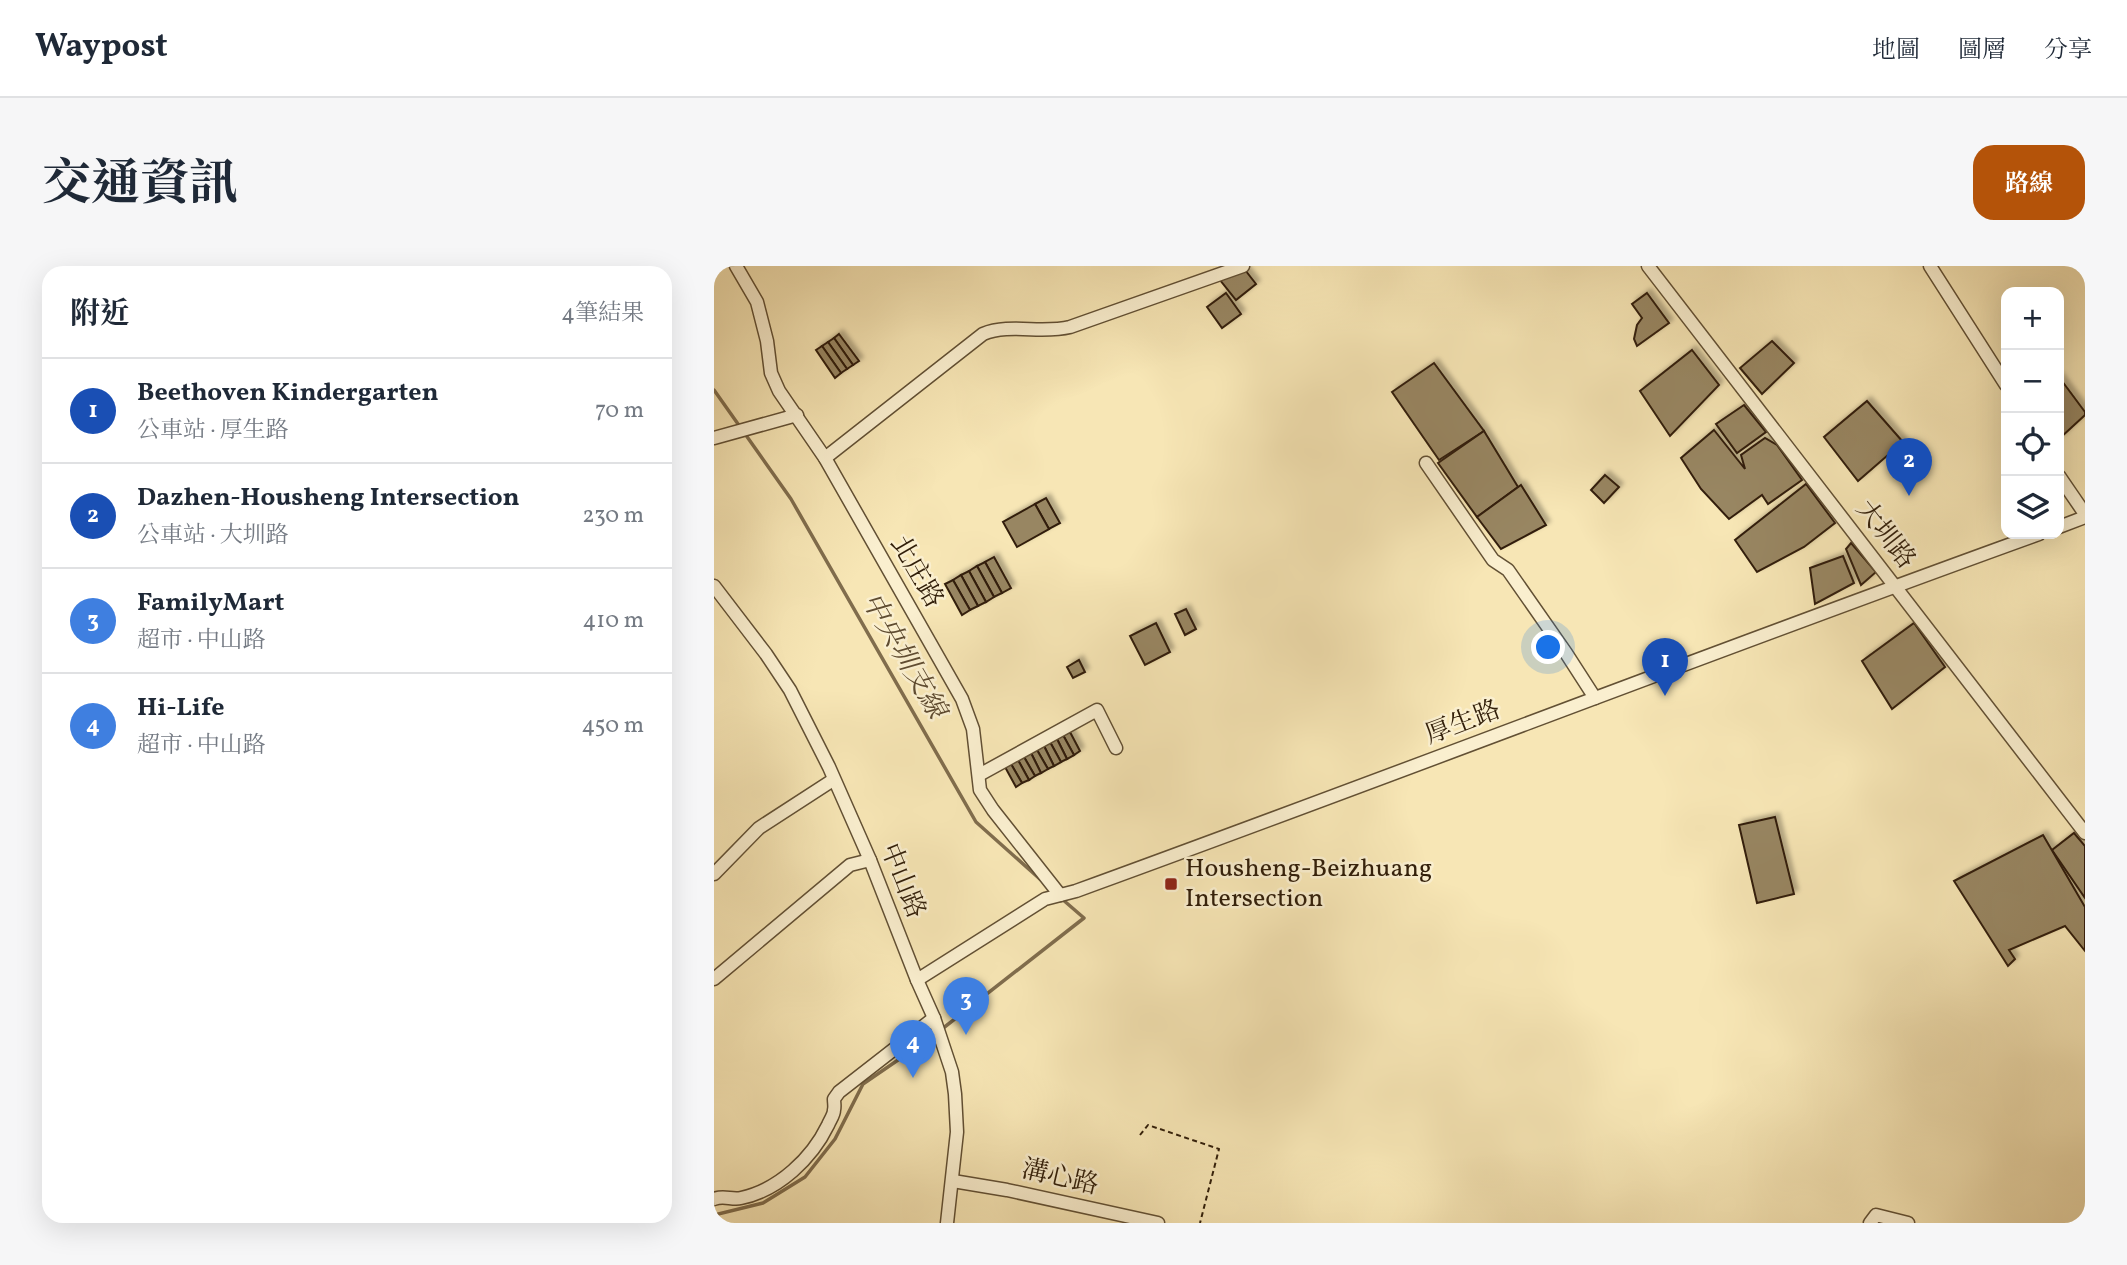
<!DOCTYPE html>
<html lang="zh-TW">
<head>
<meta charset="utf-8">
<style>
  :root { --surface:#fff; --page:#f6f6f7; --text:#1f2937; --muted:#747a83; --line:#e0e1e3; --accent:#b45309 }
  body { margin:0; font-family:Vollkorn,"Noto Serif TC",serif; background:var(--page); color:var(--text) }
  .controls { position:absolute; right:21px; top:21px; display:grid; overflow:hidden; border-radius:14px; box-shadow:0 7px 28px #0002 }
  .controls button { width:63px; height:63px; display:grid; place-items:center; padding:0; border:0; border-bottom:2px solid var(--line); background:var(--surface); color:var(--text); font:35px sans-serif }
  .you { position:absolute; left:835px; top:382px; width:24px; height:24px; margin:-18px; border:5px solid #fff; border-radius:50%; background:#1a73e8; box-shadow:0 0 0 10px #1a73e833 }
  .badge { display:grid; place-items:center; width:46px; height:46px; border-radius:50%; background:var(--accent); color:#fff; font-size:23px; font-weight:700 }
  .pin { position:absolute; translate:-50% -58px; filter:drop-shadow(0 2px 4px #0008) }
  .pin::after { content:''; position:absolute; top:37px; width:24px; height:21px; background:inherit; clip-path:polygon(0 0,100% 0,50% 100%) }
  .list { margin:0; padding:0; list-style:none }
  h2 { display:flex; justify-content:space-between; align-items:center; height:91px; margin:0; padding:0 28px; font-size:30px }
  h2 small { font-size:23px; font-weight:400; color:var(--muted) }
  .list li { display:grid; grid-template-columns:46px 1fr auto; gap:21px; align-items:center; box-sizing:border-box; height:105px; padding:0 28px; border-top:2px solid var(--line) }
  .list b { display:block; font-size:26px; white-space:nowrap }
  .list p { margin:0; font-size:23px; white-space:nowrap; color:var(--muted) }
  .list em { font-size:23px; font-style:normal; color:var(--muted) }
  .icon { flex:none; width:38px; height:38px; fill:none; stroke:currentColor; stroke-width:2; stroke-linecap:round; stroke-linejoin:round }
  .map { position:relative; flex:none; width:1371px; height:957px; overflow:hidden; border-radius:21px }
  header { display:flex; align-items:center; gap:42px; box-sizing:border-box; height:98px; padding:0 35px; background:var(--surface); border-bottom:2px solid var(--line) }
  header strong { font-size:33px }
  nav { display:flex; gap:38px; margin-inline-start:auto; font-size:24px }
  .intro { display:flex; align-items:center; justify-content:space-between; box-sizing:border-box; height:168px; padding:0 42px }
  h1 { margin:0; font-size:49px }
  .button { padding:18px 32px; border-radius:21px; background:var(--accent); color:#fff; font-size:24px; font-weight:700 }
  main { display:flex; gap:42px; padding:0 42px }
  aside { flex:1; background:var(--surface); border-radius:21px; box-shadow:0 7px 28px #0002 }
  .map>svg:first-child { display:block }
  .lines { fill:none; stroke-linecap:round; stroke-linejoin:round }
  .stream { stroke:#806d4d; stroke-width:3.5 }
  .building { fill:#988662; stroke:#311e09; stroke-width:2; filter:url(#shadow) }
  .minor-casing { stroke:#625034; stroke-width:15 }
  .path { stroke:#311e09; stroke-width:2; stroke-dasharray:5 3.5; stroke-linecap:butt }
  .minor { stroke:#faefcf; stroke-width:12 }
  .poi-dot { fill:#8f2418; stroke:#faefcf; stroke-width:2.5 }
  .labels { text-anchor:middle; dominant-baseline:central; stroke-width:5; stroke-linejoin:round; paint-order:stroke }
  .street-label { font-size:26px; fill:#311e09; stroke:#faefcf }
  .poi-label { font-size:26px; fill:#311e09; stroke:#faefcf; text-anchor:start }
  .water-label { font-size:28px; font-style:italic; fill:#5f4c31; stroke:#faefcf }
</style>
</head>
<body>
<header>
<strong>Waypost</strong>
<nav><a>地圖</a><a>圖層</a><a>分享</a></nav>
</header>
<div class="intro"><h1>交通資訊</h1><a class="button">路線</a></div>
<main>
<aside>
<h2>附近<small>4筆結果</small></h2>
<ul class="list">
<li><span class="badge" style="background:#1a4fb4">1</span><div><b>Beethoven Kindergarten</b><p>公車站 · 厚生路</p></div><em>70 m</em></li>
<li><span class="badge" style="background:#1a4fb4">2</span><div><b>Dazhen-Housheng Intersection</b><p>公車站 · 大圳路</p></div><em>230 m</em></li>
<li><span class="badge" style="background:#3f7fe0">3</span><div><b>FamilyMart</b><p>超市 · 中山路</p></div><em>410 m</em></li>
<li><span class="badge" style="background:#3f7fe0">4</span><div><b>Hi-Life</b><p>超市 · 中山路</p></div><em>450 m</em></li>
</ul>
</aside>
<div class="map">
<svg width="1371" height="957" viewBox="0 0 1371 957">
  <defs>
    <filter id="shadow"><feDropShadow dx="4" dy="-4" stdDeviation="2" flood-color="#0004"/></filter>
  </defs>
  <rect width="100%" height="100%" fill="#f7e6b5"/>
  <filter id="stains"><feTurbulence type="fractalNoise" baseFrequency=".00286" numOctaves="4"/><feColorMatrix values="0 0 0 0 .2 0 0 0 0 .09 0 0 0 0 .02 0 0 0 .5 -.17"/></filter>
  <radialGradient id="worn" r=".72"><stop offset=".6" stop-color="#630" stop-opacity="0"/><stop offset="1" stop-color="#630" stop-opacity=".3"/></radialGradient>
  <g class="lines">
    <g class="stream">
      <path d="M0,124L77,233L262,556L327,614"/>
      <path d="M228,763L370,652L348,633"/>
      <path d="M0,949L49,937L91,911L121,873L149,818L222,768"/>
    </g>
  </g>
  <g class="building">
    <path d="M528,0L542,18L522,34L506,14Z"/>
    <path d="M512,27L527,48L508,62L493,41Z"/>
    <path d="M933,27L955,57L923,80L920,73L923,59L928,52L918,38Z"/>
    <path d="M125,68L145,95L139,99L120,72Z"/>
    <path d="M120,72L139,99L133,103L114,76Z"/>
    <path d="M1058,75L1080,97L1048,128L1026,102Z"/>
    <path d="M114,76L133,103L127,107L108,80Z"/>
    <path d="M108,80L127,107L121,112L102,84Z"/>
    <path d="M978,84L1005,119L956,170L926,125Z"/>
    <path d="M720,97L770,165L725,194L678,126Z"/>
    <path d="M1345,111L1371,146V149L1345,173Z"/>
    <path d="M1153,135L1189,176L1144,215L1110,171Z"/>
    <path d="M1030,139L1052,166L1023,187L1002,158Z"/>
    <path d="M1000,164L1031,203L1027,189L1051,172L1063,179L1088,214L1054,238L1048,229L1015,253L987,223L967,192Z"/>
    <path d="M770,165L804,221L763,251L724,197Z"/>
    <path d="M891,209L905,221L890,237L877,224Z"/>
    <path d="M1092,218L1121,257L1090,281L1043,306L1021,274Z"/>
    <path d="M807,219L832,259L787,283L763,251Z"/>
    <path d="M332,232L346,257L335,263L321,238Z"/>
    <path d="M321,238L335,263L303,281L289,256Z"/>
    <path d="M1137,277L1162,306L1147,319L1132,283Z"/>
    <path d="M1129,290L1140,317L1101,338L1096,302Z"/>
    <path d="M280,291L297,322L288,327L271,296Z"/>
    <path d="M271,296L288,327L280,331L263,300Z"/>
    <path d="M263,300L280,331L272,336L255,305Z"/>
    <path d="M255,305L272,336L264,340L247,309Z"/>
    <path d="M247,309L264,340L256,344L239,314Z"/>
    <path d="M239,314L256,344L248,349L231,318Z"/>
    <path d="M472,343L482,363L471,369L461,348Z"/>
    <path d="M442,357L456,386L431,399L416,370Z"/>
    <path d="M1200,357L1231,401L1178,443L1148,395Z"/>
    <path d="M365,394L371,406L359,412L353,401Z"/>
    <path d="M356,466L366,485L360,489L349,469Z"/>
    <path d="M349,469L360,489L353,493L343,473Z"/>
    <path d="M343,473L353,493L347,496L336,476Z"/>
    <path d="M336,476L347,496L340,500L330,480Z"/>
    <path d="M330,480L340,500L334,503L323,484Z"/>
    <path d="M323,484L334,503L327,507L317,487Z"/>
    <path d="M317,487L327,507L321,510L310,491Z"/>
    <path d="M310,491L321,510L315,514L304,494Z"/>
    <path d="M304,494L315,514L308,517L297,498Z"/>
    <path d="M297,498L308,517L302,521L291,501Z"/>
    <path d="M1061,551L1080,628L1043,637L1025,559Z"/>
    <path d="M1360,567L1371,580V632L1338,584Z"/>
    <path d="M1329,569L1371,641V685L1351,660L1295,684L1301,693L1294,700L1240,615Z"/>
  </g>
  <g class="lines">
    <defs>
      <g id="minor">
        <path d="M22,0L43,36L53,75L57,107L65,125L111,192L248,433L259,463L266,524L279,544L346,629"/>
        <path d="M934,0L1371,567"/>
        <path d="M1216,0L1292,119"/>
        <path d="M0,172L83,149"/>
        <path d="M111,192L269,68C296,57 327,68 356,61L529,0"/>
        <path d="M712,197L779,294L794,304L852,387L881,432"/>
        <path d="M1345,210L1371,248"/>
        <path d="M1345,261L1371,251"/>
        <path d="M0,320L52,388L76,424L115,501L156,594L203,714L220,752L238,806L241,828L243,866L233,957"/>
        <path d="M265,509L383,444L402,482"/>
        <path d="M0,608L45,562L119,514"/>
        <path d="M0,713L136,599L156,594"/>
        <path d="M203,714L331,633L362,625C684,508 1003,384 1325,268"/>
        <path d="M239,915L293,924L444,957"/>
        <path d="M0,933C9,929 18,934 27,932C65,924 98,892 114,859C116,854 120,849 120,844C121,840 120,837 120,833L125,826L220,752"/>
        <path d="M1156,957L1162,949L1194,957"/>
      </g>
    </defs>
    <use href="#minor" class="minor-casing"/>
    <path class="path" d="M426,869L434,859L505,883L486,957"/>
    <use href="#minor" class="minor"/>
  </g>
  <rect class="poi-dot" x="450" y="611" width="14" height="14" rx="3.5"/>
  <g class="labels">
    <g class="street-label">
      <text transform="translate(1171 269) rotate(52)">大圳路</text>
      <text transform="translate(202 306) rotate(60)">北庄路</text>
      <text transform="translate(749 457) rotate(-21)">厚生路</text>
      <text transform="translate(188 615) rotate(68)">中山路</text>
      <text transform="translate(346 912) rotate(13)">溝心路</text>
    </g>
    <g class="poi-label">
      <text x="471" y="603">Housheng-Beizhuang<tspan x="471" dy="30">Intersection</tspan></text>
    </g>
    <g class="water-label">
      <text transform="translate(189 390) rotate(60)">中央圳支線</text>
    </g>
  </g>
  <rect width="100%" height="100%" filter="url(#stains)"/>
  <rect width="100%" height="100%" fill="url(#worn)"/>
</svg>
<div class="controls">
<button>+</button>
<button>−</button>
<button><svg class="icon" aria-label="locate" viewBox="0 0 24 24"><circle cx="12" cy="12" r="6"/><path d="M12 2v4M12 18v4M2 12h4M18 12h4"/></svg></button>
<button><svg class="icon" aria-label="layers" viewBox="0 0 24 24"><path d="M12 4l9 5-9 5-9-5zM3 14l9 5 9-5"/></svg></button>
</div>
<div class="you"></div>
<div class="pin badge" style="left:951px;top:430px;background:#1a4fb4">1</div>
<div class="pin badge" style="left:1195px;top:230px;background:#1a4fb4">2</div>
<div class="pin badge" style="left:252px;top:769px;background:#3f7fe0">3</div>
<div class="pin badge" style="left:199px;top:812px;background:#3f7fe0">4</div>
</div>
</main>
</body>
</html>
